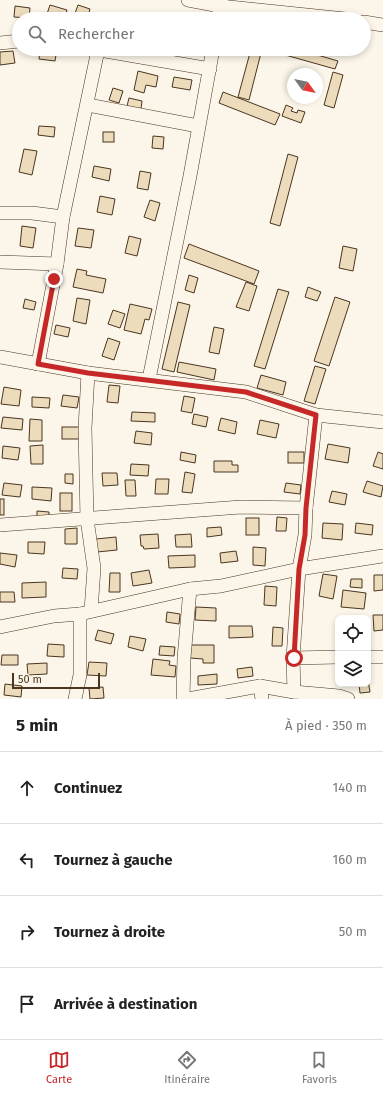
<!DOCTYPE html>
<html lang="fr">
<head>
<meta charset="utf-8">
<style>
  :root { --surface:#fff; --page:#f2f2f2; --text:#222; --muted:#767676; --line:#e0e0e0; --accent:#c62828 }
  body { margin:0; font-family:"Fira Sans",sans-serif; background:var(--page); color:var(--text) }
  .controls { position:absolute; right:12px; bottom:12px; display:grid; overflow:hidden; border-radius:8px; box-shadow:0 2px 6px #0003 }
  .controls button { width:36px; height:36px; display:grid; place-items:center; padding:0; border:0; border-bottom:1px solid var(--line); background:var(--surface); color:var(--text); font:20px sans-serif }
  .compass { position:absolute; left:287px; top:68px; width:36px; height:36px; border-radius:50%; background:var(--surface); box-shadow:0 2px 6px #0003; rotate:123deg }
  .scale { position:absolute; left:12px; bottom:10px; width:88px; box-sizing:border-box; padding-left:4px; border:2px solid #4a3520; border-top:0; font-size:11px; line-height:14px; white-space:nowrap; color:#4a3520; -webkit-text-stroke:3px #fbf6e9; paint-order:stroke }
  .stop { position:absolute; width:12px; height:12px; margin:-9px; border:3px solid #c62828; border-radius:50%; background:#fff }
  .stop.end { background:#c62828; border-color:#fff; box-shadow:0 1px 4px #0008 }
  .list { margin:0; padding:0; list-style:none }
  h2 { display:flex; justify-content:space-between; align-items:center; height:52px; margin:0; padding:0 16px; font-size:17px }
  h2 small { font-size:13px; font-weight:400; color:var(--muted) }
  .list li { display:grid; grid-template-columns:26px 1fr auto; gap:12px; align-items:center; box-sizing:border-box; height:72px; padding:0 16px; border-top:1px solid var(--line) }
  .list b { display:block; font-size:15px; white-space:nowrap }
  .list em { font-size:13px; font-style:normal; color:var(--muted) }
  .icon { flex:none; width:22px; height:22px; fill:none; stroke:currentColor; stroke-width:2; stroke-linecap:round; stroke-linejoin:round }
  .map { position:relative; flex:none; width:383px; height:699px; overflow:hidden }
  .search { position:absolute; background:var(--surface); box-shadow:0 2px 6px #0003; left:12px; right:12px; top:12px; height:44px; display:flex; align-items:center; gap:10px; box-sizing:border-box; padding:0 14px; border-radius:22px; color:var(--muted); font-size:15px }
  .sheet { height:340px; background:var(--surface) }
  nav { display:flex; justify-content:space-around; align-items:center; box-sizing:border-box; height:56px; border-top:1px solid var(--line); background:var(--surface); font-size:11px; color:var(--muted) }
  nav a { display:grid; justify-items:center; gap:2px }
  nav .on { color:var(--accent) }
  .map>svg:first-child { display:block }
  .building { fill:#ecdcbc; stroke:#4a3520 }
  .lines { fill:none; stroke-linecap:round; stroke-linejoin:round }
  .minor-casing { stroke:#4a3520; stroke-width:14 }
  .minor { stroke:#fbf6e9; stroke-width:13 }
  .route { stroke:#c62828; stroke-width:5 }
</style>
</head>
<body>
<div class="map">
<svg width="383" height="699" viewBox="0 0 383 699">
  <rect width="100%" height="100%" fill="#fbf6e9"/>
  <g class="building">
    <path d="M50,5L67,10L65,17L54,19L46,17Z"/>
    <path d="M78,5L90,9L87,19H73Z"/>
    <path d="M15,6L30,8L29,18L14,17Z"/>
    <path d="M119,16L132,19H118Z"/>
    <path d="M40,49H57L55,61L39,59Z"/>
    <path d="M251,49H262L249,100L238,97Z"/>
    <path d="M264,49H297L338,61L335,69Z"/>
    <path d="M13,51L15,63L0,65V52Z"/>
    <path d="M138,71L158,76L156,87L146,85L144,93L134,90Z"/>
    <path d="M333,72L343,75L334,108L324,105Z"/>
    <path d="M174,77L192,80L190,90L172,87Z"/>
    <path d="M113,88L123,91L119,103L109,100Z"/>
    <path d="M223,92L280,114L275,125L219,103Z"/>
    <path d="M129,98L142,101L141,109L127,106Z"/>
    <path d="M286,105L293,108L291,111L297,113L298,110L305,112L301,123L282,116Z"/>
    <path d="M39,126L55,127L54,137L38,135Z"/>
    <rect x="103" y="132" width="11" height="10"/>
    <path d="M153,136L164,137L163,149L152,148Z"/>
    <path d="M24,149L37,151L32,175L19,172Z"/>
    <path d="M288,154L298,157L280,226L270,223Z"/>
    <path d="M94,166L111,169L109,181L92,177Z"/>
    <path d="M140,171L151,173L148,190L137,188Z"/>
    <path d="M100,196L115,199L112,215L97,212Z"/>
    <path d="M150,200L160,203L155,221L144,217Z"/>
    <path d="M22,226L36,228L33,248L20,246Z"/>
    <path d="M78,228L94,230L91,248L75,246Z"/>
    <path d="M129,236L141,239L137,256L125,253Z"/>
    <path d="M189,244L259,271L254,284L184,258Z"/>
    <path d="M343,246L357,249L353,271L339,268Z"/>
    <path d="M77,269L87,271L86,275L106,279L103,293L73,287Z"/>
    <path d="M189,275L198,278L194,293L185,290Z"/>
    <path d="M246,282L257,286L249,311L236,307Z"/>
    <path d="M308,287L321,292L317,301L305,297Z"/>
    <path d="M278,289L289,292L265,369L254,366Z"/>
    <path d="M335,297L350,302L329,366L314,361Z"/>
    <path d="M77,298L90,300L86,324L73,321Z"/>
    <path d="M25,299L36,302L34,310L23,308Z"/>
    <path d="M178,302L190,305L174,372L162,369Z"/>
    <path d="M130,304L152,309L149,320L145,319L141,334L124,330Z"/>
    <path d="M113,310L125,314L120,328L108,324Z"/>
    <path d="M56,325L70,328L68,337L54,334Z"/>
    <path d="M214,327L224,329L219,354L209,352Z"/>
    <path d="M108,338L120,342L114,360L102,356Z"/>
    <path d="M179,362L216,369L214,380L177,372Z"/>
    <path d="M315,366L326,369L315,404L304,401Z"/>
    <path d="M261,375L286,382L283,395L257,388Z"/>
    <path d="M109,385L120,386L118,403L107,402Z"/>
    <path d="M4,387L21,390L19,406L1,404Z"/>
    <path d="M63,395L79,397L77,408L61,406Z"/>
    <path d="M184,396L195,398L192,413L181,411Z"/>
    <path d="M32,397L50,398L49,408L32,407Z"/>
    <path d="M132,412L155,413V422L131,421Z"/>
    <path d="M194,414L208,417L206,427L192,424Z"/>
    <path d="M3,417L23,419L22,430L1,428Z"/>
    <path d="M221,418L237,422L235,434L218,430Z"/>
    <path d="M30,419L42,420V441H29Z"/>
    <path d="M260,420L279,424L276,438L257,434Z"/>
    <rect x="62" y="427" width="18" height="12"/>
    <path d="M136,431L152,433L151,445L134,443Z"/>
    <path d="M328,444L350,448L348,463L325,459Z"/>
    <path d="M43,445V464H31L30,446Z"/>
    <path d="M3,446L20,448L18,460L2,458Z"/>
    <path d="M181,452L196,455L195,463L180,460Z"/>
    <rect x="288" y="452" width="16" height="11"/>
    <path d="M378,452L383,454V469L373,466Z"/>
    <path d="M214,461H232V465H238V472H214Z"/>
    <path d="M131,464L149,465L148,476L130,475Z"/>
    <path d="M185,472L195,474L192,493L182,492Z"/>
    <path d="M102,473H117L118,485L103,486Z"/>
    <path d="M65,474H73V484L65,483Z"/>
    <path d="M156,479H169L168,494H155Z"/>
    <path d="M125,480H135L136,496H126Z"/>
    <path d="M367,481L383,486L381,497L363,492Z"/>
    <path d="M4,483L22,485L20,497L2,495Z"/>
    <path d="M286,483L301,485L300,494L284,492Z"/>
    <path d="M32,487L52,488L51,501L32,499Z"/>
    <path d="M332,491L347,494L345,505L329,502Z"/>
    <rect x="60" y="493" width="12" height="18"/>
    <rect x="0" y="499" width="4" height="16"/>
    <path d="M37,511L49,512V519L37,518Z"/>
    <path d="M277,517L287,518L286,531H276Z"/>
    <rect x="246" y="518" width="13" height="17"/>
    <path d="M323,523L343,524L342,540L322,538Z"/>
    <path d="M356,523L373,525L372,535L355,533Z"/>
    <path d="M221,527L222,535L207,537V528Z"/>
    <path d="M77,528V544H65V529Z"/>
    <path d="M158,534L159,548L144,549L143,546H141L140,535Z"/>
    <path d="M191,534L192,547H176L175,535Z"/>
    <path d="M116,537L117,550L97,552L96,539Z"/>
    <path d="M28,542H45L44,554L28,553Z"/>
    <path d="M253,547L266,548L265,566L253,565Z"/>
    <path d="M236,551L238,561L221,563L220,553Z"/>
    <path d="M0,553L17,555L15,567L0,564Z"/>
    <path d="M195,555V567L169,568L168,556Z"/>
    <path d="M63,568L78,569L77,579L62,578Z"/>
    <path d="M149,570L152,583L133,586L131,573Z"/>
    <path d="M110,573H120V592H109Z"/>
    <path d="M323,574L337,576L333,599L319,596Z"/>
    <path d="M374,575H383V590L374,591Z"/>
    <path d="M351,579H362V588L350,587Z"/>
    <path d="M46,582V597L22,598V583Z"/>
    <path d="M265,586L277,587L276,606L264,605Z"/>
    <path d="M343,590L366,593L364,609L341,607Z"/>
    <path d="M0,592H14L15,602H0Z"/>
    <path d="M196,607L216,608V621L195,620Z"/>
    <path d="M167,612L180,614L179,624L166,622Z"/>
    <path d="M373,615H383V630L374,631Z"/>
    <path d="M229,626H252L253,637L229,638Z"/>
    <path d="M273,627L283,628L282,646H272Z"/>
    <path d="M98,630L114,634L111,644L95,640Z"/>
    <path d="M130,636L146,639L143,651L128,647Z"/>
    <path d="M48,644L64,645V657L47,656Z"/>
    <path d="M191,645H214V663H203V659L190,658Z"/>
    <path d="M160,646L175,647L174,656L159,655Z"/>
    <path d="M2,655H18V665H1Z"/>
    <path d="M153,659L170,661L169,665L176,666L175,677L151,675Z"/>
    <path d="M89,662L107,663L106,676L87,675Z"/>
    <path d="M47,663V674L28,675L27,664Z"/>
    <path d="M252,667L253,676L238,678L237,669Z"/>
    <path d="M217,674V684L198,685V676Z"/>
    <path d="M368,680L370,692L360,693L359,684H368Z"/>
    <path d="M5,684L22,686L21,697L4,695Z"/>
    <path d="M103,687L104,698L90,699L89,688Z"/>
  </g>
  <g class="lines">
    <defs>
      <g id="minor">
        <path d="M188,0L220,6L345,19"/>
        <path d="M218,19L221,0"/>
        <path d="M364,22L383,25"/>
        <path d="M0,43L19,41"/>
        <path d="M94,49L210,69"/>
        <path d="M88,105L198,126"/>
        <path d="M0,213H32L63,217"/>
        <path d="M0,262L57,264"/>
        <path d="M0,357L88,373L246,392L316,415L383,422"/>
        <path d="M38,364L57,264L63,217L98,50"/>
        <path d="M88,373L85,428L87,519L94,568L91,611"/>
        <path d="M149,379L190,176L213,49"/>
        <path d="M0,525L241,507L306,508"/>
        <path d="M0,627L54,616L80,614L190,589L221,586L299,569L383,556"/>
        <path d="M368,657H383"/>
        <path d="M293,658L338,657"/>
        <path d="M260,686L262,699"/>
        <path d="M294,692L293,658L299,569L305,535L306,508L316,415"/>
        <path d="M75,699L80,675V614"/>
        <path d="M183,699L184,658L190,589"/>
        <path d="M188,699L260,686L294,692L339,696L348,699"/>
      </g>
    </defs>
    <use href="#minor" class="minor-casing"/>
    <use href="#minor" class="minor"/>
  </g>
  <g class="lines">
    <path class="route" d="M54,279L38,364L88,373L246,392L316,415L306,508L305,535L299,569L294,658"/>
  </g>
</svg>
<div class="controls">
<button><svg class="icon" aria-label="locate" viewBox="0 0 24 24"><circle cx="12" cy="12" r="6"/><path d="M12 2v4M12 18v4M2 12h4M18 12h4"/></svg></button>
<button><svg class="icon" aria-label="layers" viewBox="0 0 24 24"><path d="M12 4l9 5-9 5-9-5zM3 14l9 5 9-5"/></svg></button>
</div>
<svg class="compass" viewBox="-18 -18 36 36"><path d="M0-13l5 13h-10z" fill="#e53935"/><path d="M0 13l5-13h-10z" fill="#767676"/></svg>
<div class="scale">50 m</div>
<div class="stop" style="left:294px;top:658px"></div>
<div class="stop end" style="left:54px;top:279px"></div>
<div class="search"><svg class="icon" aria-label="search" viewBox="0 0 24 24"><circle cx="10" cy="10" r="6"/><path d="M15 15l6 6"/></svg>Rechercher</div>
</div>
<section class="sheet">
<h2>5 min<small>À pied · 350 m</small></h2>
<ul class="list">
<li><svg class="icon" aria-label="ahead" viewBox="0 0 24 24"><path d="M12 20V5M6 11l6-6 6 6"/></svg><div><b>Continuez</b></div><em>140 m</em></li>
<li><svg class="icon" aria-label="left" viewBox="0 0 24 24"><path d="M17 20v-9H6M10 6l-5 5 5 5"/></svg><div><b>Tournez à gauche</b></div><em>160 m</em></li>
<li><svg class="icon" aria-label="right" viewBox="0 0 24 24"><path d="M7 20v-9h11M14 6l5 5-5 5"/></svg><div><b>Tournez à droite</b></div><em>50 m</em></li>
<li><svg class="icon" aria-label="arrive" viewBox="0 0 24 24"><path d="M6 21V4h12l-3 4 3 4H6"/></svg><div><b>Arrivée à destination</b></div></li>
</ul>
</section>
<nav>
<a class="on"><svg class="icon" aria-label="map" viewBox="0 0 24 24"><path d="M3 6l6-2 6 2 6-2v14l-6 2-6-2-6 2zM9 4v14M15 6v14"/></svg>Carte</a>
<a><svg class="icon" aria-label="directions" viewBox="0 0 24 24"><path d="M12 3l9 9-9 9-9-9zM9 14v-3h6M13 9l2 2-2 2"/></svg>Itinéraire</a>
<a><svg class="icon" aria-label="saved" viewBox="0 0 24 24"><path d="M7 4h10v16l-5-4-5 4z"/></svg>Favoris</a>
</nav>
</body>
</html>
